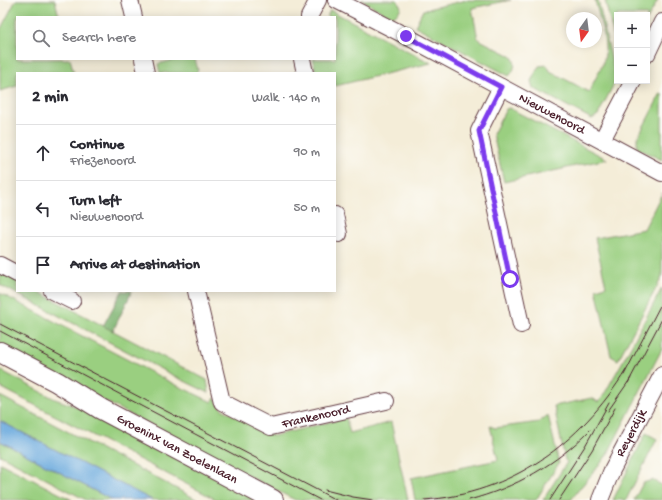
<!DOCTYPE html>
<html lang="en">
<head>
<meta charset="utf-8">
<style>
  :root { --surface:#fff; --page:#f2f2f3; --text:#2b2b33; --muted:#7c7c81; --line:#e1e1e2 }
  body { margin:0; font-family:"Gochi Hand",sans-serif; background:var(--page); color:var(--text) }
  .controls { position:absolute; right:12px; top:12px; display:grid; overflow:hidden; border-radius:0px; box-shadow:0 2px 10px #0003 }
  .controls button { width:36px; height:36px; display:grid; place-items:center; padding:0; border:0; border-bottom:1px solid var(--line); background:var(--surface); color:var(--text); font:20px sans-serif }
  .compass { position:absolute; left:566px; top:12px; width:36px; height:36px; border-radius:50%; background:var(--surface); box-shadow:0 2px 10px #0003; rotate:194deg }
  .stop { position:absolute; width:12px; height:12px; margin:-9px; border:3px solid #7c3aed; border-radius:50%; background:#fff }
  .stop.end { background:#7c3aed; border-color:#fff; box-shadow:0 1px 4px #0008 }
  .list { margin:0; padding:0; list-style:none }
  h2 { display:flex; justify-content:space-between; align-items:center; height:52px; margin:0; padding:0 16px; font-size:17px }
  h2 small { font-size:13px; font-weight:400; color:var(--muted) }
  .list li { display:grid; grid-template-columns:26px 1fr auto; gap:12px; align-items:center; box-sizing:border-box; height:56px; padding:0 16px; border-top:1px solid var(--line) }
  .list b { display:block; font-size:15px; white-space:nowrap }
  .list p { margin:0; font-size:13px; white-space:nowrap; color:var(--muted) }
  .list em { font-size:13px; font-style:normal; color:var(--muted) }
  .icon { flex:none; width:22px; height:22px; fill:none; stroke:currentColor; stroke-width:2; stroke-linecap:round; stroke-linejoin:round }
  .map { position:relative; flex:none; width:662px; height:500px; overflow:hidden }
  .search { position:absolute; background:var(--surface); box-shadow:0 2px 10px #0003; left:16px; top:16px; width:320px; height:44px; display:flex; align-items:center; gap:10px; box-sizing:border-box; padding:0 14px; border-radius:0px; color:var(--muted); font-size:15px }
  .panel { position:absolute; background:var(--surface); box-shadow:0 2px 10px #0003; left:16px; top:72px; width:320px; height:220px; border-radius:0px }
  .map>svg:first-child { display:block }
  .green { fill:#9acf80; stroke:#727756 }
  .forest { fill:#7bb26e; stroke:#62684c }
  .water { fill:#6caade; stroke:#5b6484 }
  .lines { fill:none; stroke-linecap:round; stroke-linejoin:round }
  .minor-casing { stroke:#643e45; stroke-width:18 }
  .major-casing { stroke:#643e45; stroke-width:22 }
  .minor { stroke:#fff; stroke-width:16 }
  .major { stroke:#fff; stroke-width:20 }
  .tram { stroke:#4a1f2b; stroke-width:1 }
  .route { stroke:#7c3aed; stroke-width:5 }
  .labels { text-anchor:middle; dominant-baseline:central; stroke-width:3; stroke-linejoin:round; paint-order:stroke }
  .street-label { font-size:13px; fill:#4a1f2b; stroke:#fdfcf7 }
</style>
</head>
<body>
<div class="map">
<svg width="662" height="500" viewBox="0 0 662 500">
  <rect width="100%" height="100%" fill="#fdfcf7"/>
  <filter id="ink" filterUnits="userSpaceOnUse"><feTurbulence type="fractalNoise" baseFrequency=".025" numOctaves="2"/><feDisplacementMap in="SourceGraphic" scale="8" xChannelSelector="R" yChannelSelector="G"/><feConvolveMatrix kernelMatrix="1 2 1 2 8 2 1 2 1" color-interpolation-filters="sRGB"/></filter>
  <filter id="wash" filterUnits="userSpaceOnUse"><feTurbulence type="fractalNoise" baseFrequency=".012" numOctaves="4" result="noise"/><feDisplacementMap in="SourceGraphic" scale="16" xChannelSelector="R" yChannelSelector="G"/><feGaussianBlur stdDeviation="0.9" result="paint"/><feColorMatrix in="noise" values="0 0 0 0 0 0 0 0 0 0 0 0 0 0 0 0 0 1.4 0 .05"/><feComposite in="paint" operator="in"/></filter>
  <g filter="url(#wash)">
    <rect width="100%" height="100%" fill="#f4edd8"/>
    <g class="green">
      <path d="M16,0H55L59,17H17V59H70L74,73H17V86L0,91V30Z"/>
      <path d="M362,0H397L401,7L398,13L391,17Z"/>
      <path d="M467,0H511L472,8L478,39L511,56C517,62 515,70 509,76L415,26L423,10Z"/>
      <path d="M595,0H598L616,80L598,115L592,119L533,88L531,81L539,66L547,65L550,71L589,92C594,80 603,67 605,55C607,41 598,14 595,0Z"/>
      <path d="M605,0H658L647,20V15H617V50Z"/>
      <path d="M330,10L431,63L335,86V73H316L313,59H335V17H327Z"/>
      <path d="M178,59H195L198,70L196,73H160L158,64Z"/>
      <path d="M661,93H662V160L637,148V139Z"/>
      <path d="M509,108L607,159L504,182L493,134L506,109Z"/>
      <path d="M662,193V277L618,360L611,356L596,289L606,286L595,238L644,229Z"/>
      <path d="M0,272L17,281V291H37L207,380L209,393L176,377L0,285Z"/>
      <path d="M662,288V349L607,455C596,471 582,484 571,500H543L567,462L565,460L554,406L592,398L598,402L602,398L623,361Z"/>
      <path d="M0,293L174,384L212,402L215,398L222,409L273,436L346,418L350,433L391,422L408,500H295L0,347Z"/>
      <path d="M0,370L55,399L86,410L259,500H217L0,387Z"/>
      <path d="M0,396L198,500H152L0,421Z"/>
      <path d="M548,415L559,463L536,500H415L411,478L498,460L490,426L495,428L539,422Z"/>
      <path d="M646,433L657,439L626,500H613Z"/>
      <path d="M0,441L112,500H86L0,455Z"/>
      <path d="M0,463L72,500H0Z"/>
      <path d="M652,480L662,485V500H634L643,483Z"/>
    </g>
    <path class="forest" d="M122,291H132L113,331L103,326Z"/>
    <path class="water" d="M0,421L152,500H112L0,441Z"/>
  </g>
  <g filter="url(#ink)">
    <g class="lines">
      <defs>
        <g id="minor">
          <path d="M130,0L134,17"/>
          <path id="s1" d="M336,0L406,36L662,173"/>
          <path d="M309,17L318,0"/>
          <path d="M647,54L662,22"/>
          <path d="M143,59L146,73"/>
          <path d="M302,59L305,73"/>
          <path d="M501,87L479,131L521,325"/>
          <path d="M602,140L633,81"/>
          <path d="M335,215L339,234"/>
          <path d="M0,265L17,274"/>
          <path d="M52,291L72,301"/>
          <path id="s2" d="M196,291L222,402L271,427L386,401"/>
          <path id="s3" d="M600,500L612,470L662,375"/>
        </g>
        <g id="major">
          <path id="s4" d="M0,352L57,382L101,409L273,500"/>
        </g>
      </defs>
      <use href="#minor" class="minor-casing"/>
      <use href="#major" class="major-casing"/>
      <use href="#minor" class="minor"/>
      <use href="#major" class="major"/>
      <g class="tram">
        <path d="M0,324L336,500"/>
        <path d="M0,331L320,500"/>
        <path d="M624,375L662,302"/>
        <path d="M628,383L662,319"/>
        <path d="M608,411L631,378"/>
        <path d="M325,490L353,497L373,500"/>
        <path d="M424,500C511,494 581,443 626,370"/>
        <path d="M469,500C515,488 557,464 590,430"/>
        <path d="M550,500L585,446L609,403"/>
        <path d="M559,500L592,450L615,408"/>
      </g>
    </g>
  </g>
  <g class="lines" filter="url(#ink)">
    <path class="route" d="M406,36L501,87L479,131L510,279"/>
  </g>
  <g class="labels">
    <g class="street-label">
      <text stroke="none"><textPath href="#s1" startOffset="244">Nieuwenoord</textPath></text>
      <text stroke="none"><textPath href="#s2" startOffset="215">Frankenoord</textPath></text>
      <text stroke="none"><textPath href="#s3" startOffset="74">Reyerdijk</textPath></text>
      <text stroke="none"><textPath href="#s4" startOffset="202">Groeninx van Zoelenlaan</textPath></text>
    </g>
  </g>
</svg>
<div class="controls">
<button>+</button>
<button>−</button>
</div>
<svg class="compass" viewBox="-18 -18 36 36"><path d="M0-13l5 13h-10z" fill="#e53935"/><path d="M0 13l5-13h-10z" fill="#7c7c81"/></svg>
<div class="stop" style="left:510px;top:279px"></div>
<div class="stop end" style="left:406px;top:36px"></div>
<div class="search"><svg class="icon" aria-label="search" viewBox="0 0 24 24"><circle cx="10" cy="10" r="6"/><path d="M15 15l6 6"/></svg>Search here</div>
<section class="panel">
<h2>2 min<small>Walk · 140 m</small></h2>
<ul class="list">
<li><svg class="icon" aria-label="ahead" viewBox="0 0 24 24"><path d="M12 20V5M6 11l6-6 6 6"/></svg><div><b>Continue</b><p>Friezenoord</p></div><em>90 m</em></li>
<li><svg class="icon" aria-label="left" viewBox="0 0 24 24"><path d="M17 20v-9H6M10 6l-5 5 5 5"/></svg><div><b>Turn left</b><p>Nieuwenoord</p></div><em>50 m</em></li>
<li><svg class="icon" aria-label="arrive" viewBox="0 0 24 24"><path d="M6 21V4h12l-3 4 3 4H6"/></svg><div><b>Arrive at destination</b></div></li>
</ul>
</section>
</div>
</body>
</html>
